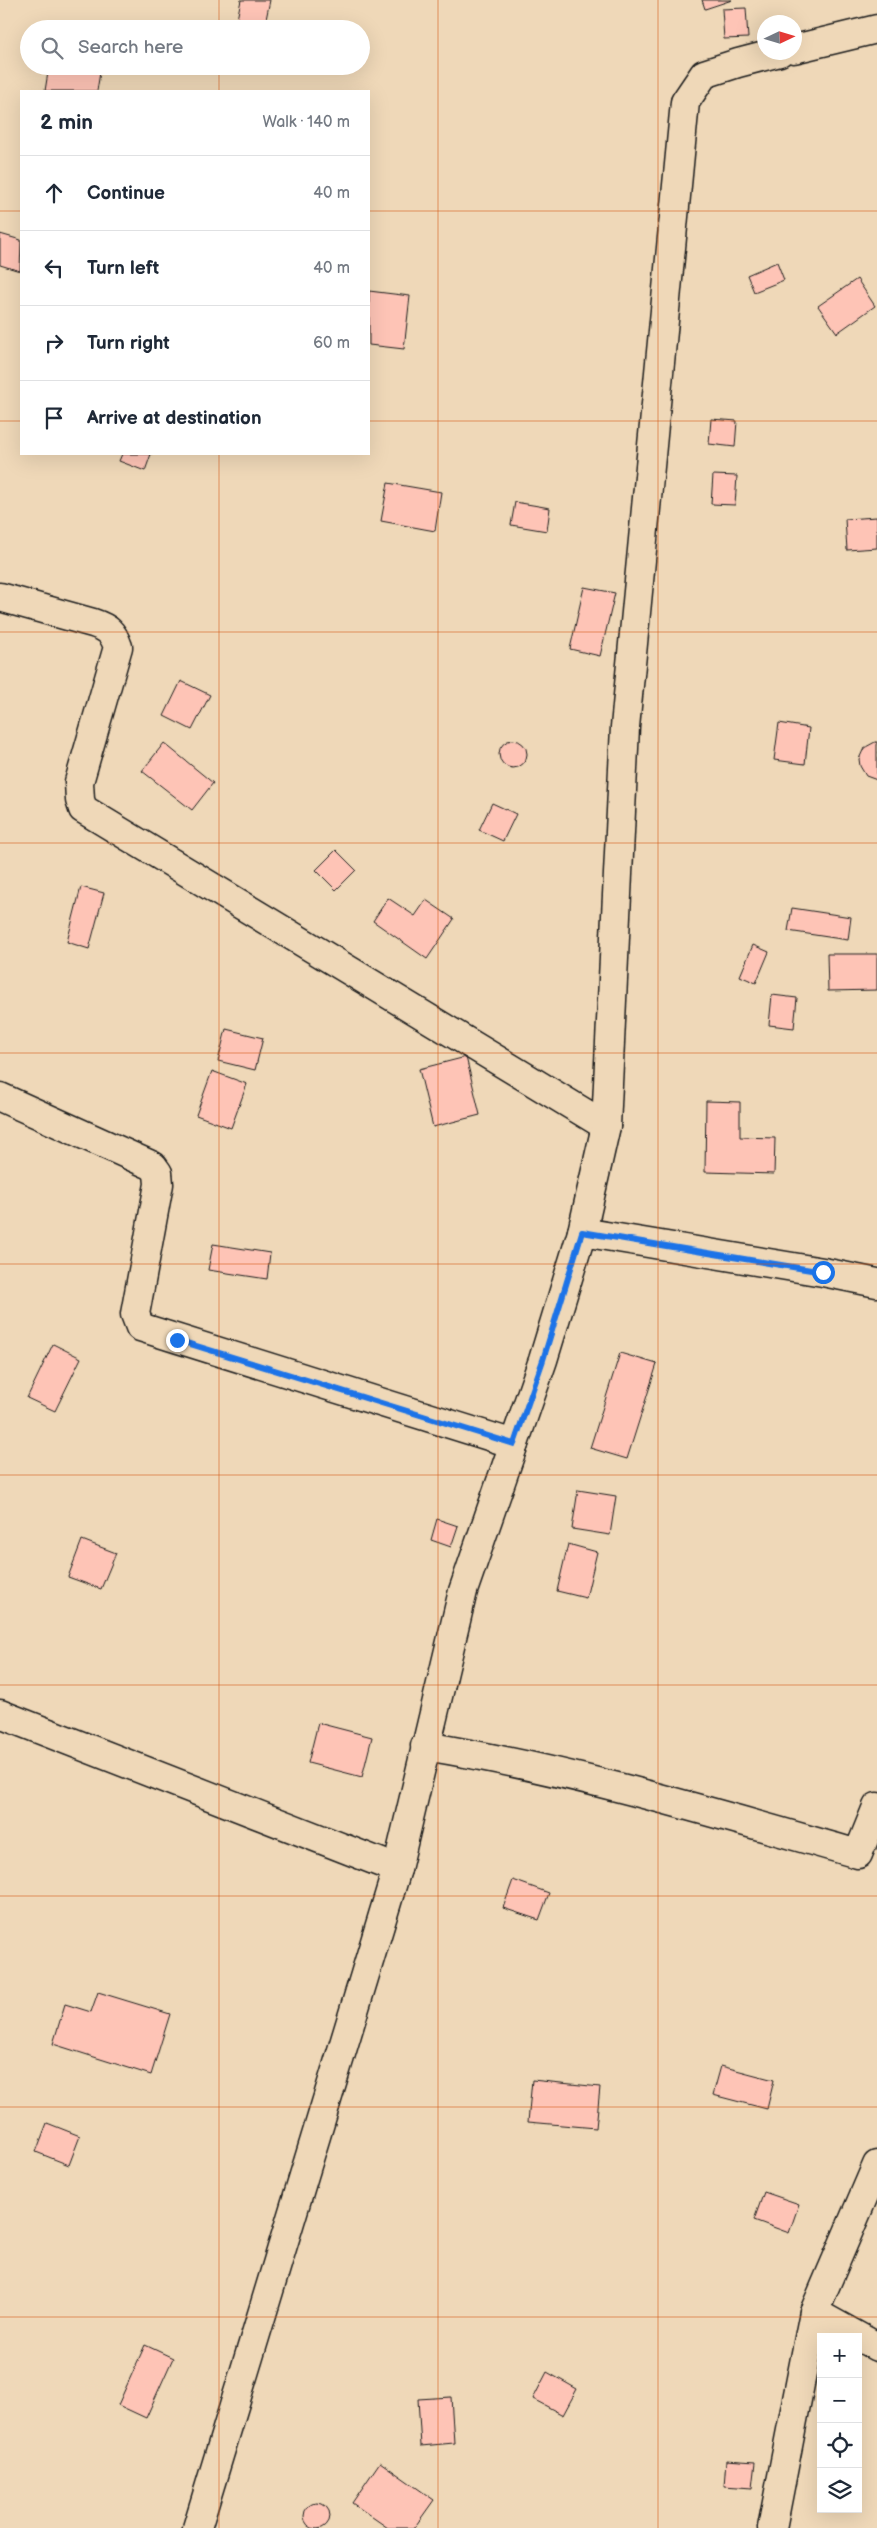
<!DOCTYPE html>
<html lang="en">
<head>
<meta charset="utf-8">
<style>
  :root { --surface:#fff; --page:#f6f6f7; --text:#1f2937; --muted:#747a83; --line:#e0e1e3 }
  body { margin:0; font-family:"Balsamiq Sans",sans-serif; background:var(--page); color:var(--text) }
  .controls { position:absolute; right:15px; bottom:15px; display:grid; overflow:hidden; border-radius:0px; box-shadow:0 5px 20px #0002 }
  .controls button { width:45px; height:45px; display:grid; place-items:center; padding:0; border:0; border-bottom:1px solid var(--line); background:var(--surface); color:var(--text); font:25px sans-serif }
  .compass { position:absolute; left:757px; top:15px; width:45px; height:45px; border-radius:50%; background:var(--surface); box-shadow:0 5px 20px #0002; rotate:86deg }
  .stop { position:absolute; width:15px; height:15px; margin:-11px; border:4px solid #1a73e8; border-radius:50%; background:#fff }
  .stop.end { background:#1a73e8; border-color:#fff; box-shadow:0 1px 5px #0008 }
  .list { margin:0; padding:0; list-style:none }
  h2 { display:flex; justify-content:space-between; align-items:center; height:65px; margin:0; padding:0 20px; font-size:21px }
  h2 small { font-size:16px; font-weight:400; color:var(--muted) }
  .list li { display:grid; grid-template-columns:32px 1fr auto; gap:15px; align-items:center; box-sizing:border-box; height:75px; padding:0 20px; border-top:1px solid var(--line) }
  .list b { display:block; font-size:19px; white-space:nowrap }
  .list em { font-size:16px; font-style:normal; color:var(--muted) }
  .icon { flex:none; width:28px; height:28px; fill:none; stroke:currentColor; stroke-width:2; stroke-linecap:round; stroke-linejoin:round }
  .map { position:relative; flex:none; width:877px; height:2528px; overflow:hidden }
  .search { position:absolute; background:var(--surface); box-shadow:0 5px 20px #0002; left:20px; top:20px; width:350px; height:55px; display:flex; align-items:center; gap:12px; box-sizing:border-box; padding:0 18px; border-radius:28px; color:var(--muted); font-size:19px }
  .panel { position:absolute; background:var(--surface); box-shadow:0 5px 20px #0002; left:20px; top:90px; width:350px; height:365px; border-radius:0px }
  .map>svg:first-child { display:block }
  .building { fill:#fec4b6; stroke:#1c1c1c }
  .lines { fill:none; stroke-linecap:round; stroke-linejoin:round }
  .minor-casing { stroke:#1c1c1c; stroke-width:31 }
  .minor { stroke:#efd8b8; stroke-width:28 }
  .route { stroke:#1a73e8; stroke-width:6 }
  .grid { fill:none; stroke:#d4530e; stroke-width:1; stroke-opacity:0.55 }
</style>
</head>
<body>
<div class="map">
<svg width="877" height="2528" viewBox="0 0 877 2528">
  <rect width="100%" height="100%" fill="#efd8b8"/>
  <filter id="ink" filterUnits="userSpaceOnUse"><feTurbulence type="fractalNoise" baseFrequency=".02" numOctaves="2"/><feDisplacementMap in="SourceGraphic" scale="10" xChannelSelector="R" yChannelSelector="G"/><feConvolveMatrix kernelMatrix="1 2 1 2 8 2 1 2 1" color-interpolation-filters="sRGB"/></filter>
  <g filter="url(#ink)">
    <g class="building">
      <path d="M241,0H270L264,29H235Z"/>
      <path d="M702,0H732L705,9Z"/>
      <path d="M746,8L748,38L724,39L722,9Z"/>
      <path d="M49,66H101L97,91H45Z"/>
      <path d="M0,234L21,240L20,271L0,265Z"/>
      <path d="M777,262L784,280L754,292L747,275Z"/>
      <path d="M857,279L875,306L837,333L818,306Z"/>
      <path d="M369,291L410,296L404,349L369,345Z"/>
      <path d="M711,419L737,421L735,447L709,444Z"/>
      <path d="M122,454H151L145,471L119,461Z"/>
      <path d="M713,475L737,476L735,505L711,504Z"/>
      <path d="M388,483L441,492L435,531L381,521Z"/>
      <path d="M515,502L550,508L547,531L511,525Z"/>
      <path d="M877,517V548L847,550L845,519Z"/>
      <path d="M584,587L615,593L600,656L570,649Z"/>
      <path d="M181,681L210,695L192,730L164,716Z"/>
      <path d="M779,723L809,728L805,764L774,760Z"/>
      <circle cx="513" cy="754" r="14"/>
      <path d="M875,742H877V780L866,776L860,766L859,759L864,748Z"/>
      <path d="M164,743L213,783L192,810L142,771Z"/>
      <path d="M492,803L516,814L503,841L479,830Z"/>
      <path d="M336,850L356,870L336,890L316,870Z"/>
      <path d="M81,887L104,893L89,949L67,942Z"/>
      <path d="M388,898L415,916L426,900L454,919L427,959L373,921Z"/>
      <path d="M792,908L851,917L848,940L788,931Z"/>
      <path d="M753,945L769,952L756,983L740,976Z"/>
      <path d="M827,954H877V990L828,991Z"/>
      <path d="M772,995L797,998L794,1028L769,1025Z"/>
      <path d="M226,1029L263,1038L255,1070L218,1061Z"/>
      <path d="M466,1057L480,1115L433,1127L419,1069Z"/>
      <path d="M212,1071L247,1084L231,1128L196,1115Z"/>
      <path d="M706,1101L740,1102V1137L775,1138L774,1174L705,1172Z"/>
      <path d="M213,1244L270,1253L267,1279L208,1270Z"/>
      <path d="M53,1344L81,1358L55,1411L27,1398Z"/>
      <path d="M620,1353L657,1364L627,1459L590,1448Z"/>
      <path d="M578,1490L616,1496L610,1535L572,1529Z"/>
      <path d="M437,1519L458,1526L451,1547L431,1540Z"/>
      <path d="M82,1540L116,1553L101,1589L68,1577Z"/>
      <path d="M568,1544L597,1552L586,1598L557,1591Z"/>
      <path d="M318,1723L372,1737L362,1777L308,1763Z"/>
      <path d="M513,1880L549,1893L539,1920L503,1908Z"/>
      <path d="M98,1992L170,2014L151,2075L53,2044L65,2004L91,2012Z"/>
      <path d="M721,2066L774,2080L767,2109L713,2095Z"/>
      <path d="M532,2080L600,2087L596,2128L528,2122Z"/>
      <path d="M47,2123L80,2136L69,2165L36,2152Z"/>
      <path d="M764,2192L799,2204L789,2233L754,2220Z"/>
      <path d="M145,2345L173,2358L146,2418L118,2405Z"/>
      <path d="M547,2372L577,2389L563,2415L533,2399Z"/>
      <path d="M451,2397L454,2443L421,2446L418,2399Z"/>
      <path d="M726,2460L755,2462L752,2488L724,2486Z"/>
      <path d="M380,2462L434,2500L414,2528H388L352,2503Z"/>
      <circle cx="317" cy="2516" r="13"/>
    </g>
    <g class="lines">
      <defs>
        <g id="minor">
          <path d="M794,49L877,29"/>
          <path d="M0,597L93,623C108,628 113,632 118,647L79,782L80,800L83,809L606,1126"/>
          <path d="M0,1097L153,1166L158,1173L159,1184L135,1314L140,1327L514,1444"/>
          <path d="M582,1232L823,1272L877,1283"/>
          <path d="M0,1714L397,1869"/>
          <path d="M425,1746C572,1770 714,1813 858,1854L877,1807"/>
          <path d="M814,2312L877,2347"/>
          <path d="M197,2528L397,1869L463,1591L543,1360L582,1232L606,1126L625,727L685,102L704,74L738,63L780,52"/>
          <path d="M772,2528L814,2312L877,2165"/>
        </g>
      </defs>
      <use href="#minor" class="minor-casing"/>
      <use href="#minor" class="minor"/>
    </g>
  </g>
  <g class="lines" filter="url(#ink)">
    <path class="route" d="M177,1340L514,1444L543,1360L582,1232L823,1272"/>
  </g>
  <path class="grid" d="M219,0V29M438,0V2528M658,0V2528M219,66V91M0,211H21M369,211H877M0,421H21M369,421H877M219,454V2528M0,632H877M0,843H877M0,1053H877M0,1264H877M0,1475H877M0,1685H877M0,1896H877M0,2107H877M0,2317H877"/>
</svg>
<div class="controls">
<button>+</button>
<button>−</button>
<button><svg class="icon" aria-label="locate" viewBox="0 0 24 24"><circle cx="12" cy="12" r="6"/><path d="M12 2v4M12 18v4M2 12h4M18 12h4"/></svg></button>
<button><svg class="icon" aria-label="layers" viewBox="0 0 24 24"><path d="M12 4l9 5-9 5-9-5zM3 14l9 5 9-5"/></svg></button>
</div>
<svg class="compass" viewBox="-18 -18 36 36"><path d="M0-13l5 13h-10z" fill="#e53935"/><path d="M0 13l5-13h-10z" fill="#747a83"/></svg>
<div class="stop" style="left:823px;top:1272px"></div>
<div class="stop end" style="left:177px;top:1340px"></div>
<div class="search"><svg class="icon" aria-label="search" viewBox="0 0 24 24"><circle cx="10" cy="10" r="6"/><path d="M15 15l6 6"/></svg>Search here</div>
<section class="panel">
<h2>2 min<small>Walk · 140 m</small></h2>
<ul class="list">
<li><svg class="icon" aria-label="ahead" viewBox="0 0 24 24"><path d="M12 20V5M6 11l6-6 6 6"/></svg><div><b>Continue</b></div><em>40 m</em></li>
<li><svg class="icon" aria-label="left" viewBox="0 0 24 24"><path d="M17 20v-9H6M10 6l-5 5 5 5"/></svg><div><b>Turn left</b></div><em>40 m</em></li>
<li><svg class="icon" aria-label="right" viewBox="0 0 24 24"><path d="M7 20v-9h11M14 6l5 5-5 5"/></svg><div><b>Turn right</b></div><em>60 m</em></li>
<li><svg class="icon" aria-label="arrive" viewBox="0 0 24 24"><path d="M6 21V4h12l-3 4 3 4H6"/></svg><div><b>Arrive at destination</b></div></li>
</ul>
</section>
</div>
</body>
</html>
